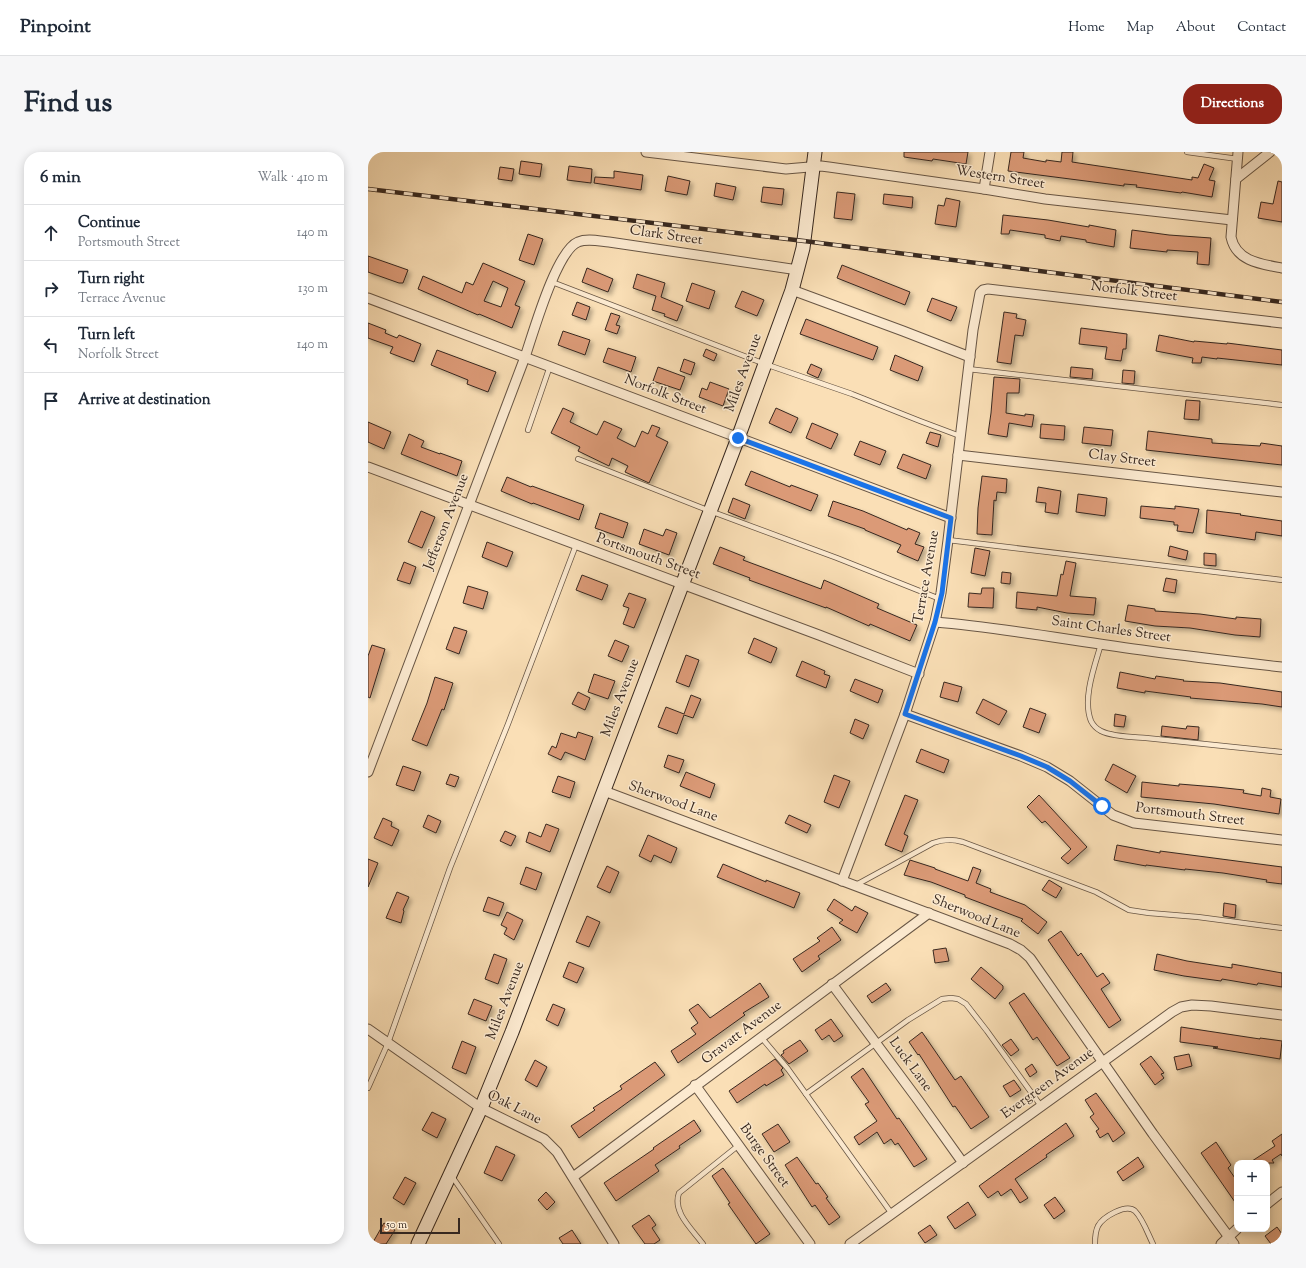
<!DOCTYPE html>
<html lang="en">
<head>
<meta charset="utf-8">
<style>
  :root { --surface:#fff; --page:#f6f6f7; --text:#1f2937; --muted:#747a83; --line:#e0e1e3; --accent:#8f2418 }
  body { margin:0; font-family:"Sorts Mill Goudy",serif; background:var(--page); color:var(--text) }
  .controls { position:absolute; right:12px; bottom:12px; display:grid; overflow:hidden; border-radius:8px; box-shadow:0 2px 10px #0003 }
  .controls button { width:36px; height:36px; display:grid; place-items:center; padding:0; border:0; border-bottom:1px solid var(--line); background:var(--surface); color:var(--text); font:20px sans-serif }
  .scale { position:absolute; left:12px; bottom:10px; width:80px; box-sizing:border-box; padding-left:4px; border:2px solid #37281f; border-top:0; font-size:11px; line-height:14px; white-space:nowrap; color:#37281f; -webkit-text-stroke:3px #fcead0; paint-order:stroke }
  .stop { position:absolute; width:12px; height:12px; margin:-9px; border:3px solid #1a73e8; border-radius:50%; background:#fff }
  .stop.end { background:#1a73e8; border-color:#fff; box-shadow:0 1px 4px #0008 }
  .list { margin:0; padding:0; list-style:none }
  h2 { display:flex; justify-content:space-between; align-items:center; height:52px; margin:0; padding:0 16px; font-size:17px }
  h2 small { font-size:13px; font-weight:400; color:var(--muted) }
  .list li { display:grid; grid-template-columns:26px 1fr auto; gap:12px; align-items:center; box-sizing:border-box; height:56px; padding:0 16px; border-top:1px solid var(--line) }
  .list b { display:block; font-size:15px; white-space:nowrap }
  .list p { margin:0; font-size:13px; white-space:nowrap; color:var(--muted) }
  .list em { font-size:13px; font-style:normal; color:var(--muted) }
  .icon { flex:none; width:22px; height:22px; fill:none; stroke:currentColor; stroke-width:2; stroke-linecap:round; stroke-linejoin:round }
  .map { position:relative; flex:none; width:914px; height:1092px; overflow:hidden; border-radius:16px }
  header { display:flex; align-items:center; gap:24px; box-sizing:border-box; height:56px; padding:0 20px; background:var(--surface); border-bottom:1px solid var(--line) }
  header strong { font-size:19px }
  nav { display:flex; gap:22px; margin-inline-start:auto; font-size:14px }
  .intro { display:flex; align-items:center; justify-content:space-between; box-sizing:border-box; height:96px; padding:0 24px }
  h1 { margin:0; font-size:28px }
  .button { padding:10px 18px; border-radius:16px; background:var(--accent); color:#fff; font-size:14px; font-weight:700 }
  main { display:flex; gap:24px; padding:0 24px }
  aside { flex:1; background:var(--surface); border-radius:16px; box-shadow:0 2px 10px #0003 }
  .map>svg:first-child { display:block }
  .building { fill:#db9a77; stroke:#37281f; fill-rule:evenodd; filter:url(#shadow) }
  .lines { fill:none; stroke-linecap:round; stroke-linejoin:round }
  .lane-casing { stroke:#685645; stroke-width:6 }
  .street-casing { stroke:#685645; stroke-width:11 }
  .secondary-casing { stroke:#37281f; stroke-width:15 }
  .lane { stroke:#fcead0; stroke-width:4.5 }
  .street { stroke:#fcead0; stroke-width:9 }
  .secondary { stroke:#fcead0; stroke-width:13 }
  .rail-casing { stroke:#37281f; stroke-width:4.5 }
  .rail { stroke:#fcead0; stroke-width:3; stroke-dasharray:9; stroke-linecap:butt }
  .route { stroke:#1a73e8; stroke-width:5 }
  .labels { text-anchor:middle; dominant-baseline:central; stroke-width:3; stroke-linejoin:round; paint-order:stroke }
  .street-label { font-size:14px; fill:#37281f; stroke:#fcead0 }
</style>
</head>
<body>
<header>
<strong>Pinpoint</strong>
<nav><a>Home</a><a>Map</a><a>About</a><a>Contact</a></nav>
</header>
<div class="intro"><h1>Find us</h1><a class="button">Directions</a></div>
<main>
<aside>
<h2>6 min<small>Walk · 410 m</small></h2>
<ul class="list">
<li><svg class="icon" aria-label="ahead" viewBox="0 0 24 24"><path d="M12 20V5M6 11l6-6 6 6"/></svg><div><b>Continue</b><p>Portsmouth Street</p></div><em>140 m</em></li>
<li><svg class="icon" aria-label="right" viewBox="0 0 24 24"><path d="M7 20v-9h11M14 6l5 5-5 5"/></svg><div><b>Turn right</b><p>Terrace Avenue</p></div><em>130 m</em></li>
<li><svg class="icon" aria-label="left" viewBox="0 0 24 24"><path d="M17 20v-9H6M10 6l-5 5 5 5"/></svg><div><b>Turn left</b><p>Norfolk Street</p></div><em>140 m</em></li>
<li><svg class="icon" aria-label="arrive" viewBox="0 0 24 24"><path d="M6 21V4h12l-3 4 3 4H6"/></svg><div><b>Arrive at destination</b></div></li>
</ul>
</aside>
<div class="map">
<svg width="914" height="1092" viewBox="0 0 914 1092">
  <defs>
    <filter id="shadow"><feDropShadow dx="3" dy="3" stdDeviation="2" flood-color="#0004"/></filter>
  </defs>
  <rect width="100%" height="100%" fill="#fadfb6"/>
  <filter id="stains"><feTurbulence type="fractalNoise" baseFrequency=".005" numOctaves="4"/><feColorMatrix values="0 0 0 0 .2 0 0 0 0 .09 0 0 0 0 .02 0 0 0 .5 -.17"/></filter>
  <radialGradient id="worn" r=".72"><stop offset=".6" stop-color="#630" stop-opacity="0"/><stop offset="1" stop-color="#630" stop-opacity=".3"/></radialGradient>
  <g class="building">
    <path d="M536,0H600L598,12L565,7L564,9L536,5Z"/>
    <path d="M643,0H656L655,6L678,10V8L693,10L694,0H705L704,10L824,28V25L830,26L836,12L846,16L841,28L847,29L844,45L814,40L813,41L768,35L769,33L756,32V34L741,32L640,19Z"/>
    <path d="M153,9L174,12L172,25L151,22Z"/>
    <path d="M201,14L224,17L223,31L199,28Z"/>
    <path d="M132,15L146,17L144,29L130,27Z"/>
    <path d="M246,19L275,23L273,38L226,31L227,25L246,26Z"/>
    <path d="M300,24L322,29L319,43L297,39Z"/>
    <path d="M910,29L914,30V70L890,66L893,50L905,52Z"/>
    <path d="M348,31L368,35L365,48L346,44Z"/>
    <path d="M395,35L416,37L414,53L393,50Z"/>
    <path d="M469,40L487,42L484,68L466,66Z"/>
    <path d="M516,42L545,45L544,56L515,52Z"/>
    <path d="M578,46L592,49L588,75L567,72L570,53L576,54Z"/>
    <path d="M635,63L680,68L721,75V73L748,78L746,95L718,90V88L693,84L692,89L677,86V83L642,78L641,82H633Z"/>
    <path d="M764,78L801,83L843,86L841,113L829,112L830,100L799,98V100L762,96Z"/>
    <path d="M160,82L175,87L166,113L151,108Z"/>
    <path d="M0,104L40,118L35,131H31L0,120Z"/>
    <path d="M115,111L157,129L147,153L152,155L144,176L111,162L110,163L50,137L55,124L94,141L98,130L105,133ZM125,129L140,136L133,155L116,149Z"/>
    <path d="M474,113L542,140L537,153L469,126Z"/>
    <path d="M219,116L245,127L240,140L214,130Z"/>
    <path d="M269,122L297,131L293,145L315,154L309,169L296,164L297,162L284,158L288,144L265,136Z"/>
    <path d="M324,131L347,139L341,157L318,149Z"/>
    <path d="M374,139L396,148L389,164L367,155Z"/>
    <path d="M564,146L589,155L583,169L559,159Z"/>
    <path d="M209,150L222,155L218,168L204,163Z"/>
    <path d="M636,160L649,162L648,166L658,168L655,184L647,183L643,212L629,210Z"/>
    <path d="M243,161L252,164L248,173L252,174L249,182L237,178Z"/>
    <path d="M438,167L510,195L505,208L432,182Z"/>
    <path d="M0,171L18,178L17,181L29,186L31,183L53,192L46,210L22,201L25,195L0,186Z"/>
    <path d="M713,176L759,182L758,197H755L753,209L737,207L739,195L711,192Z"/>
    <path d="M195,179L222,188L217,203L190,193Z"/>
    <path d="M791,183L826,190V189L859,192V191L914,198V213L849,206V207L834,205L833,211H824L825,206L788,199Z"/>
    <path d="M240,196L268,205L263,220L235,210Z"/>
    <path d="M338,197L349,202L346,209L335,204Z"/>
    <path d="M69,198L128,220L120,240L99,232L100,228L63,213Z"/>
    <path d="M527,203L555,215L550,229L522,218Z"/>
    <path d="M316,207L327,211L323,223L312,219Z"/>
    <path d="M443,212L454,217L450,226L439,221Z"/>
    <path d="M290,215L317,225L312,238L285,229Z"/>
    <path d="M703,215L725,217L724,227L702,225Z"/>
    <path d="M755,218L767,219L766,232L754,231Z"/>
    <path d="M626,225L652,227L651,241H639L638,261L657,264V262L666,263L664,275L641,271L639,285L620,282L623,261Z"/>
    <path d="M342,230L361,237L355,254L331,245L334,236L339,238Z"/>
    <path d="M818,248L832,249L831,268L816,267Z"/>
    <path d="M195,256L206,261L202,270L229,283L236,269L254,277L249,286L267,295L274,279L280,282L284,273L292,276L288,284L300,290L281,331L257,320L260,314L244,306L241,314L210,299L212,295L183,281Z"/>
    <path d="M408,256L430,266L423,281L401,271Z"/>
    <path d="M0,270L23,280L16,297L0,290Z"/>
    <path d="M444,271L470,282L463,297L438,286Z"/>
    <path d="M673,272L697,274L696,288L672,286Z"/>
    <path d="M716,275L745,278L743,294L714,291Z"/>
    <path d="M780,279L844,287V291L892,294L893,291L914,294V313L778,298Z"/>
    <path d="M562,280L573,283L570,295L558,291Z"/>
    <path d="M41,282L56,289L53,295L72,302V301L94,309L89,324L33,302Z"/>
    <path d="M492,289L518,299L512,313L486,303Z"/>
    <path d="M535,302L563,313L558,327L529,316Z"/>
    <path d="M383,319L422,335L423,333L450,343L443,359L377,333Z"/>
    <path d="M614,324L639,327L638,341L629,340L628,349L626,348L624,383L609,382L610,356Z"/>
    <path d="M139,325L163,335L164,334L216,353L211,368L165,351L164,352L133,339Z"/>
    <path d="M670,335L693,339L690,362L677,360L678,351L668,350Z"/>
    <path d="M710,342L739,346L737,364L708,360Z"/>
    <path d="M365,346L382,353L377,367L360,360Z"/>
    <path d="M465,349L495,359L539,378L540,376L552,381L547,392L556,395L550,409L529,400L533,393L497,378V377L460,364Z"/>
    <path d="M773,354L807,357V354L831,357L825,381L809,379L810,373H806V370L772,366Z"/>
    <path d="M839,358L873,362L872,363L914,369V384L888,380L887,388L838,381Z"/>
    <path d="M53,359L67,365L54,396L40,390Z"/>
    <path d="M232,361L260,371L255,386L227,376Z"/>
    <path d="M276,377L295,384L298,377L309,381L301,403L271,392Z"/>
    <path d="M119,390L145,400L139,415L114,405Z"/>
    <path d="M802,394L820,399L818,408L800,404Z"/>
    <path d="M352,395L377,405L375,408L453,437L456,428L511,452L509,456L549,473L542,489L502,472L501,474L458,455V456L381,428L382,426L345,412Z"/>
    <path d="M607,396L622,399L617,424L603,421Z"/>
    <path d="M836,401L848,402V414L836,413Z"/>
    <path d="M698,409L708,411L702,444L728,446L726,463L699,461L669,455V458L648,456L649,440L689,444L693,422L695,423Z"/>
    <path d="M36,410L48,415L42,432L29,428Z"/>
    <path d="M634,420L643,421L642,432L633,431Z"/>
    <path d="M214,423L240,433L234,448L208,438Z"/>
    <path d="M798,426L809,428L807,441L795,439Z"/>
    <path d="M100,434L120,440L115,457L95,451Z"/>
    <path d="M614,436H626L625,456L600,455L601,441L613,442Z"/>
    <path d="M261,441L278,447L266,476L255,472L261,456L255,454Z"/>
    <path d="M760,453L787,457V459L832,462L868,467V465L893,467L892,485L867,483L822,476L787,474L757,469Z"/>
    <path d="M86,475L99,479L91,502L78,497Z"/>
    <path d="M386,486L409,496L403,511L380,501Z"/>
    <path d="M247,488L261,494L254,510L240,504Z"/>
    <path d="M4,493L17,497L2,546L0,545V504Z"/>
    <path d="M318,503L331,508L321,535L308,530Z"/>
    <path d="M434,509L457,519L456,522L462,524L458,536L428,524Z"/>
    <path d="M752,520L787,527L788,524L816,528L815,529L852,531L914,540V555L894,552L822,546L823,545L777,539V541L749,536Z"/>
    <path d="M226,522L247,529L240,547L220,540Z"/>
    <path d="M67,525L85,531L76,558L74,557L59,594L44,588L59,551Z"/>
    <path d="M487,527L515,538L510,551L482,539Z"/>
    <path d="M576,530L594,535L590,550L572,545Z"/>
    <path d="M210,540L222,546L217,558L204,552Z"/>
    <path d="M323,543L333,547L325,566L316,563L309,582L290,575L298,555L316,562Z"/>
    <path d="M615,547L639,559L631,573L608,561Z"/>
    <path d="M662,556L678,562L671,581L655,575Z"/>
    <path d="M747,562L758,564L756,575L746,574Z"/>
    <path d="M487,567L501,573L495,587L482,581Z"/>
    <path d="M794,574L818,577L819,574L831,575L830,588L793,584Z"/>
    <path d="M210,580L225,585L217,608L197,600L193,608L180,602L184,594L188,596L193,581L208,586Z"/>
    <path d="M553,597L581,608L576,621L548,610Z"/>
    <path d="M300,603L316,608L311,621L296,615Z"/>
    <path d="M745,612L768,624L759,641L737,628Z"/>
    <path d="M35,614L53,620L46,639L28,633Z"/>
    <path d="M318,620L347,632L342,646L312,634Z"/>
    <path d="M82,622L91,625L87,635L78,632Z"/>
    <path d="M466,623L482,629L471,656L456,650Z"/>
    <path d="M190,624L207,630L202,646L184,640Z"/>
    <path d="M774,630L811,634V632L848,635L876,638L875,641L893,644L894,636L903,638L902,645L913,647L911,662L846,652L773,645Z"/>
    <path d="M537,643L550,648L536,682L540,684L534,700L517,693Z"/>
    <path d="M671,643L719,695L700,712L693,706L703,697L677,669L674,671L659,655Z"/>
    <path d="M60,663L73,669L68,681L55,675Z"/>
    <path d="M421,663L443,673L439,681L417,671Z"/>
    <path d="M15,666L24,670L23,674L31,678L24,694L6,686Z"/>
    <path d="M178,672L191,677L182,700L158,690L161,680L173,685Z"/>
    <path d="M137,679L148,684L143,694L132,689Z"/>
    <path d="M280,683L309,696L303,711L286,703L283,710L271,704Z"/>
    <path d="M749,693L792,701V699L914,715V732L898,730L899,728L855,721L817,717V718L778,713V714L746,708Z"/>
    <path d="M0,707L10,711L0,735Z"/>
    <path d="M542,708L567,716V717L600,729L605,715L613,718L608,731L623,737L622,740L657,753L679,770L670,782L653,769L655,767L597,745V743L563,730L536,723Z"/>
    <path d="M355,712L398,730V728L432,741L426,756L349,725Z"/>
    <path d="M239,714L251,720L242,741L229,735Z"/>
    <path d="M158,715L174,721L168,738L152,732Z"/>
    <path d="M681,728L694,736L688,746L674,738Z"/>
    <path d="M29,740L41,745L35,758L36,759L33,771L18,766Z"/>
    <path d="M120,745L136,751L131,764L115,759Z"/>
    <path d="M466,747L484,759L487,754L500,761L489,781L471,771L475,768L459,758Z"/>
    <path d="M856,751L868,753L867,766L855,764Z"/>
    <path d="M139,760L155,768L146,788L136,782L139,776L133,773Z"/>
    <path d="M219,764L232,770L221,795L208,790Z"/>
    <path d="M464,775L473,788L450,804L452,807L434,820L425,807L452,789L449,786Z"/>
    <path d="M693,779L710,804L713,801L729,825L735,821L742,831L733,837L753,868L741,876L680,788Z"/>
    <path d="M578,796L581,809L567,811L565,798Z"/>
    <path d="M126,802L139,807L130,832L117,827Z"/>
    <path d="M789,802L819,809L864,816V812L914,821V835L890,831L889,833L854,827L853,829L816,824L786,818Z"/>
    <path d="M201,810L216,816L209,831L195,825Z"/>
    <path d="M613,815L635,834V837L627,847L603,827Z"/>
    <path d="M392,831L401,845L375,861L377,863L310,911L303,899L328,882L323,876L330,871L321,858L330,852L342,866Z"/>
    <path d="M518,831L523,838L504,851L499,844Z"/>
    <path d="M656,841L702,906L689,914L669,885L665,888L641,851Z"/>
    <path d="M106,847L124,854L118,869L100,862Z"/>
    <path d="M185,852L197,857L190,874L178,868Z"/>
    <path d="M463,867L475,884L466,890L461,883L454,888L447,878Z"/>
    <path d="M813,875L892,887V886L914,889L912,907L845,896L850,895L812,890Z"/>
    <path d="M554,880L587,928L593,924L621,965L603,977L587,954L585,955L551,902L550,903L541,890Z"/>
    <path d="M643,887L651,898L643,904L634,893Z"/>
    <path d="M432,888L440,899L421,912L413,903L416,901L415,899Z"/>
    <path d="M94,889L108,895L98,922L84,916Z"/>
    <path d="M821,902L824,914L809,918L806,905Z"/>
    <path d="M783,904L796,921L793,922L796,926L787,933L772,912Z"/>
    <path d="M407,907L415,916L413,918L416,923L398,934L397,932L369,951L361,939Z"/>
    <path d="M167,908L179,915L169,935L157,928Z"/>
    <path d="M287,910L297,923L211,986L203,974L227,958L225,956L254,937L252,934Z"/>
    <path d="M664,912L669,920L662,925L657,917Z"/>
    <path d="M495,916L529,967L531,966L559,1007L546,1015L530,991L527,993L523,987L516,992L509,980L491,993L486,985L509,969L497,952L501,950L483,925Z"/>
    <path d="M646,928L653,938L642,945L635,934Z"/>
    <path d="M728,941L757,981L745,990L740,981L732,986L728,979L731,977L722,965L726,962L717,948Z"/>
    <path d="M64,960L78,967L69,986L54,978Z"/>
    <path d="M326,968L333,979L311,994L312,996L287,1013L291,1019L248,1049L236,1031L286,997L285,996Z"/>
    <path d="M698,971L706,984L678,1003L679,1005L647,1027L660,1046L652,1051L643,1037L633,1044L630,1039L620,1046L611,1034Z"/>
    <path d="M410,972L422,990L406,1000L394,982Z"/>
    <path d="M914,982V1004L913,1002L904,1008L906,1011H881L907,994L904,989Z"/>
    <path d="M848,990L863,1013L860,1016L869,1029V1053L833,1001Z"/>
    <path d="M128,994L147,1003L134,1029L116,1021Z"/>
    <path d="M429,1005L448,1032L450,1031L460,1045L458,1046L472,1065L461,1073L447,1053L444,1055L417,1013Z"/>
    <path d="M770,1005L776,1015L755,1029L749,1020Z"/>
    <path d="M355,1016L402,1082L388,1092L360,1052L362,1051L344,1024Z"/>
    <path d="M37,1025L48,1031L36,1053L25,1046Z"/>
    <path d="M178,1040L187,1050L179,1058L170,1048Z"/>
    <path d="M687,1045L697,1059L686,1067L676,1053Z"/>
    <path d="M600,1050L608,1063L587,1077L579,1065Z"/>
    <path d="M281,1063L288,1073L284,1076L292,1088L286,1092H277L264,1074Z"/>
    <path d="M16,1071L27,1078L18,1092H4Z"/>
    <path d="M562,1073L569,1083L557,1091L550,1081Z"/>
    <path d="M909,1075L914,1082V1086L905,1092H903L897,1084Z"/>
    <path d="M204,1078L213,1092H195L191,1086Z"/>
  </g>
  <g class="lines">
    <defs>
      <g id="lane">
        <path d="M819,0L870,7"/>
        <path d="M184,130L397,212L484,242L552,269L592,284"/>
        <path d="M600,217L914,253"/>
        <path d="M160,278L182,214"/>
        <path d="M210,307L342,359L469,406L572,447"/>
        <path d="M580,388L914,428"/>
        <path d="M733,492C727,513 714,547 723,569C725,573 729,577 733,579C745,585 765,585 778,586C823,591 869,595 914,600"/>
        <path d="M488,733L565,691C576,687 584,687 595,690L728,740L761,758L781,761L830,765L914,776"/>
        <path d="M393,885L420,917L524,1062"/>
        <path d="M0,936L20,891L82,716L140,572L208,393"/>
        <path d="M438,942L540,868L574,847L583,846L590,847L598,852L619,879L673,954"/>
        <path d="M83,1023L131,1092"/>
        <path d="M335,1092C324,1077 304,1060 311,1041L371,993"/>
        <path d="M727,1092C727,1086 727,1080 730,1074C735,1065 758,1051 767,1059C775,1067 780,1082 785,1092"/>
      </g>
      <g id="street">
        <path d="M278,0L418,17L453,14L461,15L616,37L677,47L864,68"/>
        <path d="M870,0L863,85C868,109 892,112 914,116"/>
        <path d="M868,27L902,0"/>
        <path d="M616,37L622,0"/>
        <path d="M424,138L535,179L602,205"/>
        <path d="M0,146L583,366"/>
        <path d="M590,303L914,340"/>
        <path d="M0,315L451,483L551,522"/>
        <path d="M567,470C639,476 710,490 781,499C825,505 870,510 914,515"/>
        <path d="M537,562L653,604L679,615L702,629L745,663L766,671L914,688"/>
        <path d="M0,620L157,205C165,182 188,99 210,90C219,86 231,89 241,90L430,118"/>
        <path d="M236,639L642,792L653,798L662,806L785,982L866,1092"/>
        <path d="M474,729L537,562L567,470L573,441L580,388L605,178L612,141L615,138L620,137L914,171"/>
        <path d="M464,832L550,948L595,1011"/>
        <path d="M0,877L113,956L176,987L189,1000L246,1092"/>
        <path d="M327,933L442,1092"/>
        <path d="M205,1025L561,761"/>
        <path d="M899,1052L914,1040"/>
        <path d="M482,1092L804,860L813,855L824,853L843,854L914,863"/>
        <path d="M853,1092L869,1077"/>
      </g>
      <path id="secondary" d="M50,1092L113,956L144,880L370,286L424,138L435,96L447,0"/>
    </defs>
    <use href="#lane" class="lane-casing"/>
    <use href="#street" class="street-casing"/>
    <use href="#secondary" class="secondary-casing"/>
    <use href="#lane" class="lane"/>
    <use href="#street" class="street"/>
    <use href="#secondary" class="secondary"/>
    <defs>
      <path id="rail" d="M0,37L436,89L914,150"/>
    </defs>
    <use href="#rail" class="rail-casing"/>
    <use href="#rail" class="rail"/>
  </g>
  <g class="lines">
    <path class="route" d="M370,286L583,366L574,441L567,470L537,562L653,604L679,615L702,629L734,654"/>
  </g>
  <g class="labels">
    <g class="street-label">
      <text transform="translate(632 26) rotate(9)">Western Street</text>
      <text transform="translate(298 84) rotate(8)">Clark Street</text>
      <text transform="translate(766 140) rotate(7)">Norfolk Street</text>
      <text transform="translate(376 221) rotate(-70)">Miles Avenue</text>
      <text transform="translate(297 243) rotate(21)">Norfolk Street</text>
      <text transform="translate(754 307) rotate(7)">Clay Street</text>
      <text transform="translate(79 370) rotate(-69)">Jefferson Avenue</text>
      <text transform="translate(280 405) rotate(20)">Portsmouth Street</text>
      <text transform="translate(559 425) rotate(-80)">Terrace Avenue</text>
      <text transform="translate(743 478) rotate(8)">Saint Charles Street</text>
      <text transform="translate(253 546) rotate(-69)">Miles Avenue</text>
      <text transform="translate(305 650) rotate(20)">Sherwood Lane</text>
      <text transform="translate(822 663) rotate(7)">Portsmouth Street</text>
      <text transform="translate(608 765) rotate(22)">Sherwood Lane</text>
      <text transform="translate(138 849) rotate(-69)">Miles Avenue</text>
      <text transform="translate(374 881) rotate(-37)">Gravatt Avenue</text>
      <text transform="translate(542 913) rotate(54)">Luck Lane</text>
      <text transform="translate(680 932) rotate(-36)">Evergreen Avenue</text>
      <text transform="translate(146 956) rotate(27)">Oak Lane</text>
      <text transform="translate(396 1004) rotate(54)">Burge Street</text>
    </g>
  </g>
  <rect width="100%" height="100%" filter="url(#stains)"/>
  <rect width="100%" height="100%" fill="url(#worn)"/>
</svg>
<div class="controls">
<button>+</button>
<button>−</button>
</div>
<div class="scale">50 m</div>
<div class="stop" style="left:734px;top:654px"></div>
<div class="stop end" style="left:370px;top:286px"></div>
</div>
</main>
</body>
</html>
